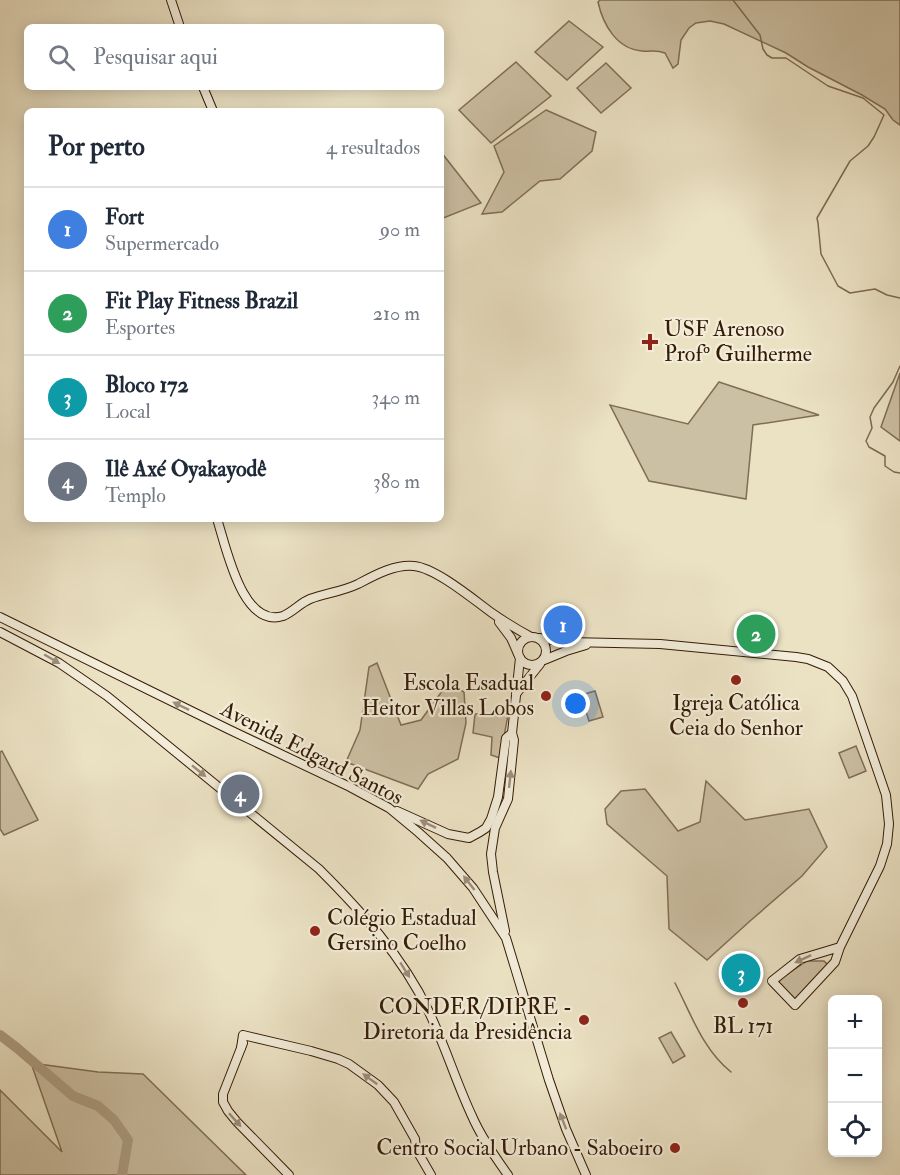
<!DOCTYPE html>
<html lang="pt">
<head>
<meta charset="utf-8">
<style>
  :root { --surface:#fff; --page:#f6f6f7; --text:#1f2937; --muted:#747a83; --line:#e0e1e3; --accent:#d93025 }
  body { margin:0; font-family:"IM FELL Double Pica",serif; background:var(--page); color:var(--text) }
  .controls { position:absolute; right:18px; bottom:18px; display:grid; overflow:hidden; border-radius:9px; box-shadow:0 3px 15px #0003 }
  .controls button { width:54px; height:54px; display:grid; place-items:center; padding:0; border:0; border-bottom:2px solid var(--line); background:var(--surface); color:var(--text); font:30px sans-serif }
  .you { position:absolute; left:576px; top:704px; width:21px; height:21px; margin:-15px; border:4px solid #fff; border-radius:50%; background:#1a73e8; box-shadow:0 0 0 9px #1a73e833 }
  .badge { display:grid; place-items:center; width:39px; height:39px; border-radius:50%; background:var(--accent); color:#fff; font-size:20px; font-weight:700 }
  .pin { position:absolute; translate:-50% -50%; border:3px solid #fff; box-shadow:0 2px 6px #0006 }
  .list { margin:0; padding:0; list-style:none }
  h2 { display:flex; justify-content:space-between; align-items:center; height:78px; margin:0; padding:0 24px; font-size:26px }
  h2 small { font-size:20px; font-weight:400; color:var(--muted) }
  .list li { display:grid; grid-template-columns:39px 1fr auto; gap:18px; align-items:center; box-sizing:border-box; height:84px; padding:0 24px; border-top:2px solid var(--line) }
  .list b { display:block; font-size:22px; white-space:nowrap }
  .list p { margin:0; font-size:20px; white-space:nowrap; color:var(--muted) }
  .list em { font-size:20px; font-style:normal; color:var(--muted) }
  .icon { flex:none; width:33px; height:33px; fill:none; stroke:currentColor; stroke-width:2; stroke-linecap:round; stroke-linejoin:round }
  .map { position:relative; flex:none; width:900px; height:1175px; overflow:hidden }
  .search { position:absolute; background:var(--surface); box-shadow:0 3px 15px #0003; left:24px; top:24px; width:420px; height:66px; display:flex; align-items:center; gap:15px; box-sizing:border-box; padding:0 21px; border-radius:9px; color:var(--muted); font-size:22px }
  .panel { position:absolute; background:var(--surface); box-shadow:0 3px 15px #0003; left:24px; top:108px; width:420px; height:414px; border-radius:9px }
  .map>svg:first-child { display:block }
  .green { fill:#ccc0a4; stroke:#806e54; stroke-width:1.5 }
  .lines { fill:none; stroke-linecap:round; stroke-linejoin:round }
  .stream { stroke:#7d6a51; stroke-width:1.5 }
  .river { stroke:#ad9e83; stroke-width:10 }
  .secondary-casing { stroke:#341b05; stroke-width:10 }
  .secondary { stroke:#f2ecd9; stroke-width:8 }
  .oneway { fill:#9c8e7a }
  .poi-dot { fill:#8f2418; stroke:#f2ecd9; stroke-width:2 }
  .labels { text-anchor:middle; dominant-baseline:central; stroke-width:4.5; stroke-linejoin:round; paint-order:stroke }
  .poi-label { font-size:22px; fill:#341b05; stroke:#f2ecd9; text-anchor:end }
  .street-label { font-size:22px; fill:#341b05; stroke:#f2ecd9 }
</style>
</head>
<body>
<div class="map">
<svg width="900" height="1175" viewBox="0 0 900 1175">
  <rect width="100%" height="100%" fill="#ebe2c4"/>
  <filter id="stains"><feTurbulence type="fractalNoise" baseFrequency=".00333" numOctaves="4"/><feColorMatrix values="0 0 0 0 .2 0 0 0 0 .09 0 0 0 0 .02 0 0 0 .5 -.17"/></filter>
  <radialGradient id="worn" r=".72"><stop offset=".6" stop-color="#630" stop-opacity="0"/><stop offset="1" stop-color="#630" stop-opacity=".3"/></radialGradient>
  <g class="green">
    <path d="M600,0H900V125L893,120L885,109L862,95L808,67L786,53L724,24L710,21L696,23L689,28L681,40L678,64L673,68L665,53C654,49 652,52 642,51C617,49 603,25 598,2Z"/>
    <path d="M569,21L603,47L567,80L535,52Z"/>
    <path d="M516,62L551,96L491,143L459,110Z"/>
    <path d="M606,63L631,88L601,113L577,88Z"/>
    <path d="M546,110L596,132L592,151L560,179L540,181L502,212L482,214L504,172L494,146Z"/>
    <path d="M441,152L481,203L441,219Z"/>
    <path d="M900,373V441L881,427Z"/>
    <path d="M719,382L819,415L753,425L746,499L649,481L610,405L688,424Z"/>
    <path d="M377,663L401,725L421,720L448,683L464,692L466,723L458,759L428,774L418,789L346,762L360,730L369,667Z"/>
    <path d="M595,691L603,717L589,721L581,695Z"/>
    <path d="M507,712L508,715L500,758L491,755L492,737L473,733L475,714Z"/>
    <path d="M856,746L866,771L849,778L839,753Z"/>
    <path d="M2,751L38,820L4,835L0,829V752Z"/>
    <path d="M706,781L745,820L809,809L827,847L802,876L750,921L707,960L669,929L667,876L607,824L605,809L621,791L645,789L678,831L700,822Z"/>
    <path d="M807,961H824L829,966L798,998L793,1000L779,983L780,979Z"/>
    <path d="M671,1032L685,1056L673,1063L659,1038Z"/>
    <path d="M31,1063L98,1072L143,1074L246,1175H0V1090L62,1152Z"/>
  </g>
  <g class="lines">
    <g class="stream">
      <path d="M733,0L760,35L763,49L767,55L772,58H786L828,86L863,98L884,115L874,137L868,146L850,161L817,218L818,223L821,254L838,286L850,293L875,289L887,295L900,298"/>
      <path d="M900,366L893,382L874,408L870,417L872,428L866,441L869,447L885,456V466L894,472L900,473"/>
      <path d="M675,983C691,1014 703,1050 731,1072"/>
    </g>
    <path class="river" d="M0,1035L17,1048L73,1096L98,1106L114,1120L128,1140L122,1175"/>
    <defs>
      <g id="secondary">
        <path d="M171,0L180,27"/>
        <path d="M203,87L213,111"/>
        <path d="M217,519C226,546 242,629 283,616C293,612 300,603 310,599C326,593 341,592 358,584C375,575 395,564 414,566C436,568 474,600 492,613C505,622 518,630 531,637"/>
        <path d="M0,617L228,729L350,787L389,808L418,832L447,858L473,888L506,938L549,1080L566,1129L586,1175"/>
        <path d="M499,622L511,638L518,654"/>
        <path d="M0,632L59,663L107,696L319,869C361,911 402,956 428,1010C445,1045 456,1082 472,1116C481,1137 495,1157 508,1175"/>
        <circle cx="532" cy="651" r="14"/>
        <path d="M539,638L569,642L660,644L796,657L808,659L828,667L843,681L852,696L886,795L889,824L887,844L880,866L840,947L835,962L795,1005L772,981L800,959L840,947"/>
        <path d="M544,660L566,651L586,645"/>
        <path d="M516,694L540,664"/>
        <path d="M397,811L448,834L469,838L480,832L486,828L491,819L498,797L506,738L512,733"/>
        <path d="M505,931L493,872L491,854L495,828L508,799L514,740L512,733L520,658"/>
        <path d="M243,1043L223,1094V1102L228,1111L237,1122L289,1175"/>
        <path d="M241,1048L243,1035L311,1051L338,1059L349,1064L378,1085L394,1102L415,1139L416,1149L431,1175"/>
      </g>
    </defs>
    <use href="#secondary" class="secondary-casing"/>
    <use href="#secondary" class="secondary"/>
  </g>
  <defs><path id="oneway-solid" d="M-6-.8H1V-3.2L6.5 0L1 3.2V.8H-6Z" transform="scale(1.5)"/></defs>
  <g class="oneway">
    <use href="#oneway-solid" transform="translate(52 659) rotate(30)"/>
    <use href="#oneway-solid" transform="translate(181 706) rotate(-154)"/>
    <use href="#oneway-solid" transform="translate(199 771) rotate(39)"/>
    <use href="#oneway-solid" transform="translate(510 779) rotate(-84)"/>
    <use href="#oneway-solid" transform="translate(428 824) rotate(-154)"/>
    <use href="#oneway-solid" transform="translate(469 883) rotate(-128)"/>
    <use href="#oneway-solid" transform="translate(803 959) rotate(155)"/>
    <use href="#oneway-solid" transform="translate(405 970) rotate(58)"/>
    <use href="#oneway-solid" transform="translate(370 1079) rotate(-144)"/>
    <use href="#oneway-solid" transform="translate(235 1120) rotate(48)"/>
    <use href="#oneway-solid" transform="translate(563 1121) rotate(-111)"/>
  </g>
  <g class="poi-dot">
    <path d="M647 333h6v6h6v6h-6v6h-6v-6h-6v-6h6z"/>
    <circle cx="736" cy="680" r="6"/>
    <circle cx="546" cy="696" r="6"/>
    <circle cx="315" cy="931" r="6"/>
    <circle cx="743" cy="1003" r="6"/>
    <circle cx="584" cy="1020" r="6"/>
    <circle cx="675" cy="1148" r="6"/>
  </g>
  <g class="labels">
    <g class="poi-label">
      <text x="664" y="329" text-anchor="start">USF Arenoso<tspan x="664" dy="25">Profº Guilherme</tspan></text>
      <text x="534" y="683">Escola Esadual<tspan x="534" dy="25">Heitor Villas Lobos</tspan></text>
      <text x="736" y="703" text-anchor="middle">Igreja Católica<tspan x="736" dy="25">Ceia do Senhor</tspan></text>
      <text x="327" y="918" text-anchor="start">Colégio Estadual<tspan x="327" dy="25">Gersino Coelho</tspan></text>
      <text x="572" y="1007">CONDER/DIPRE -<tspan x="572" dy="25">Diretoria da Presidência</tspan></text>
      <text x="743" y="1026" text-anchor="middle">BL 171</text>
      <text x="663" y="1148">Centro Social Urbano - Saboeiro</text>
    </g>
    <g class="street-label">
      <text transform="translate(312 753) rotate(27)">Avenida Edgard Santos</text>
    </g>
  </g>
  <rect width="100%" height="100%" filter="url(#stains)"/>
  <rect width="100%" height="100%" fill="url(#worn)"/>
</svg>
<div class="controls">
<button>+</button>
<button>−</button>
<button><svg class="icon" aria-label="locate" viewBox="0 0 24 24"><circle cx="12" cy="12" r="6"/><path d="M12 2v4M12 18v4M2 12h4M18 12h4"/></svg></button>
</div>
<div class="you"></div>
<div class="pin badge" style="left:563px;top:625px;background:#3f7fe0">1</div>
<div class="pin badge" style="left:756px;top:634px;background:#2e9e5b">2</div>
<div class="pin badge" style="left:741px;top:973px;background:#0f9aa8">3</div>
<div class="pin badge" style="left:240px;top:794px;background:#6b7280">4</div>
<div class="search"><svg class="icon" aria-label="search" viewBox="0 0 24 24"><circle cx="10" cy="10" r="6"/><path d="M15 15l6 6"/></svg>Pesquisar aqui</div>
<section class="panel">
<h2>Por perto<small>4 resultados</small></h2>
<ul class="list">
<li><span class="badge" style="background:#3f7fe0">1</span><div><b>Fort</b><p>Supermercado</p></div><em>90 m</em></li>
<li><span class="badge" style="background:#2e9e5b">2</span><div><b>Fit Play Fitness Brazil</b><p>Esportes</p></div><em>210 m</em></li>
<li><span class="badge" style="background:#0f9aa8">3</span><div><b>Bloco 172</b><p>Local</p></div><em>340 m</em></li>
<li><span class="badge" style="background:#6b7280">4</span><div><b>Ilê Axé Oyakayodê</b><p>Templo</p></div><em>380 m</em></li>
</ul>
</section>
</div>
</body>
</html>
